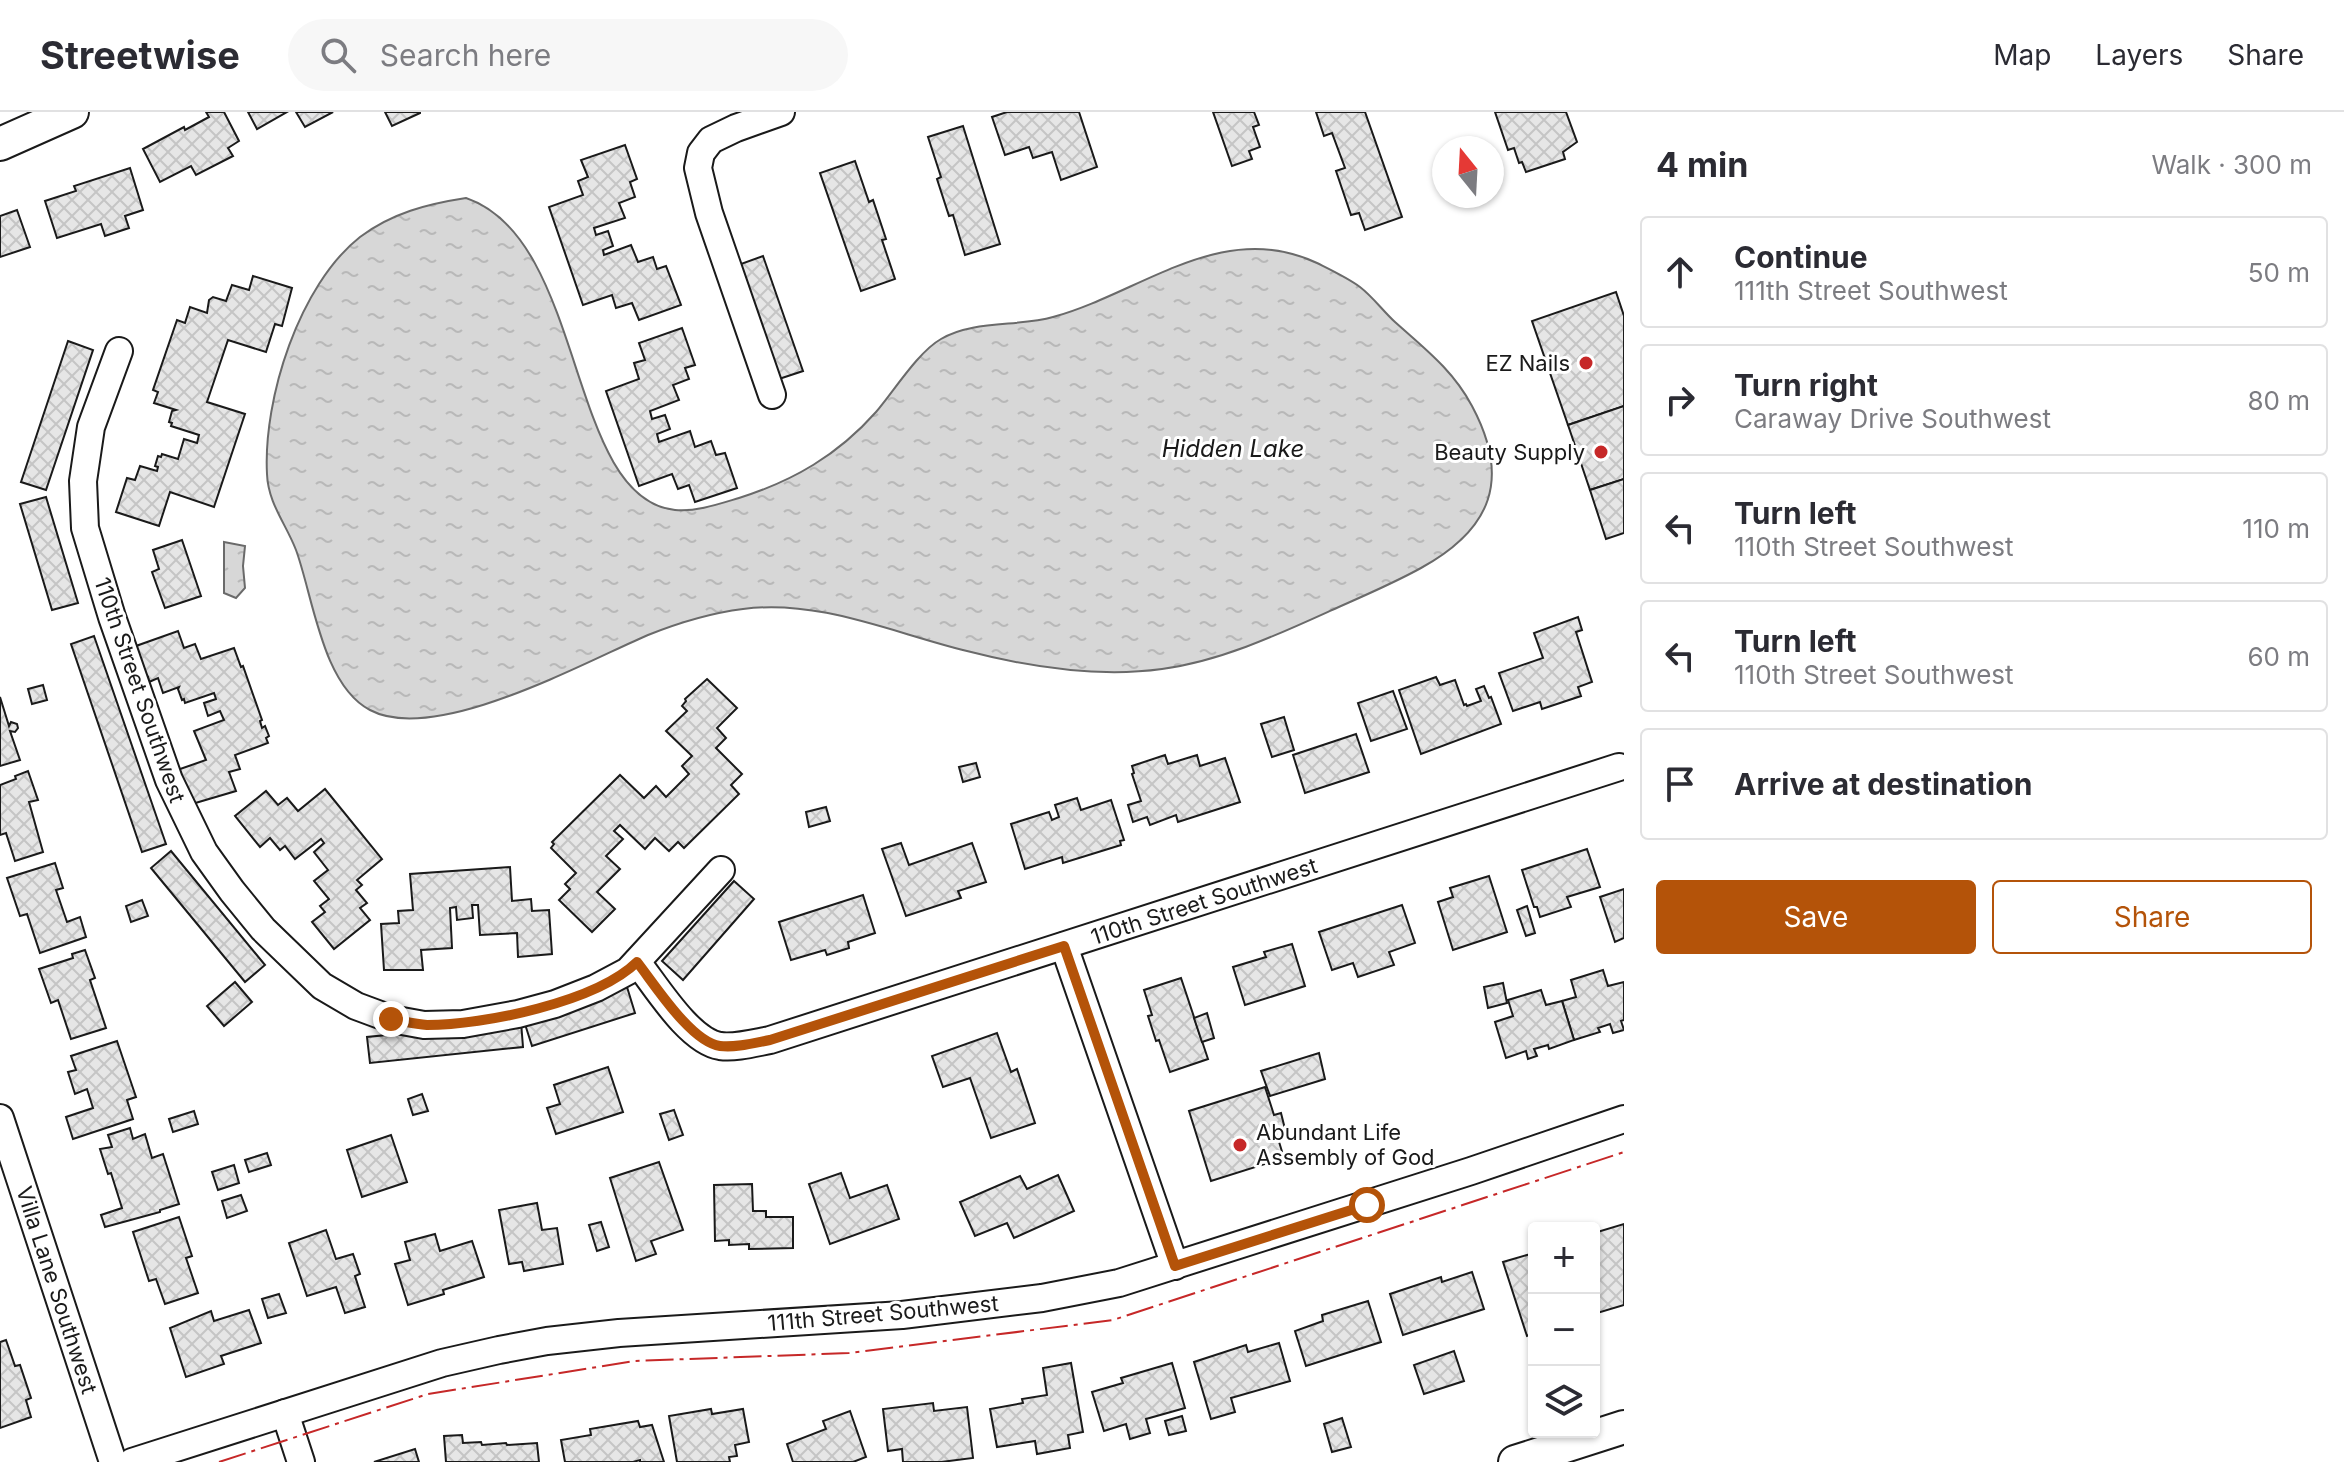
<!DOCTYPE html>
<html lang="en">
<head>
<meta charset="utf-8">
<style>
  :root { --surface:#fff; --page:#f7f7f7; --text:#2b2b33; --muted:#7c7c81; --line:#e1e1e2; --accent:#b45309 }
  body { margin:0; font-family:Inter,sans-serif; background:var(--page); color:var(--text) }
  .controls { position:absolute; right:24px; bottom:24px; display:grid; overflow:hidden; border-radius:8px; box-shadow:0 2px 6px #0004 }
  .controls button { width:72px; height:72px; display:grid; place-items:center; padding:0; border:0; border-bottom:2px solid var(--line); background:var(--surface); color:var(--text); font:40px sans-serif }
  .compass { position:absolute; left:1432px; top:24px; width:72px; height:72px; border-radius:50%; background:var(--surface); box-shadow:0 2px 6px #0004; rotate:342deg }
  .stop { position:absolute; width:24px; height:24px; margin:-18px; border:6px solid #b45309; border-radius:50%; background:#fff }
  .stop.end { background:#b45309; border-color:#fff; box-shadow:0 2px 8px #0008 }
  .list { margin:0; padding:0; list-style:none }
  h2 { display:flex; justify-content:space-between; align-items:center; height:104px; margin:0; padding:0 32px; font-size:34px }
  h2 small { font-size:26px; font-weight:400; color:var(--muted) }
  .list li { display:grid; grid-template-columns:52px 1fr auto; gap:24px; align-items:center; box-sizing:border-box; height:112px; margin:0 16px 16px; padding:0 16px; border:2px solid var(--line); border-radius:8px }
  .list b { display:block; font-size:30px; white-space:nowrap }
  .list p { margin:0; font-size:26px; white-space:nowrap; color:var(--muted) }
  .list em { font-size:26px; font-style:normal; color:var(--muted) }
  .actions { display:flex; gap:16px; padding:24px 32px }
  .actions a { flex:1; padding:18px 0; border:2px solid var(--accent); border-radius:8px; text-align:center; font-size:28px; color:var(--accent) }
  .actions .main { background:var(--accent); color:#fff }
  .icon { flex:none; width:44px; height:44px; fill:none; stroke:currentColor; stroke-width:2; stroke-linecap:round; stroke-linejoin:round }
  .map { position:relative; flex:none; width:1624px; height:1350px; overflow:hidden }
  header { display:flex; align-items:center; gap:48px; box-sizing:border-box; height:112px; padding:0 40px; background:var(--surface); border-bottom:2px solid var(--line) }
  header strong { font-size:38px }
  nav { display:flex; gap:44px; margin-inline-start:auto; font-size:28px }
  .search { width:560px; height:72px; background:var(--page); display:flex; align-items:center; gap:20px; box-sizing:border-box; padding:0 28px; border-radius:44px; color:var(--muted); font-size:30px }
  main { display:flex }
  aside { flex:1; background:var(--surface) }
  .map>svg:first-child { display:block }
  .water { fill:url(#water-ripples); stroke:#6a6a6a; stroke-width:2 }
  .building { fill:url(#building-cross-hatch); stroke:#1a1a1a; stroke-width:2 }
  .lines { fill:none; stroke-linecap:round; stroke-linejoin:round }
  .minor-casing { stroke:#1a1a1a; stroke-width:30 }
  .tertiary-casing { stroke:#1a1a1a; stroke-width:36 }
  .minor { stroke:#fff; stroke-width:26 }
  .tertiary { stroke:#fff; stroke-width:32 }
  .power { stroke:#c62828; stroke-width:2; stroke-dasharray:28 6 4 6; stroke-linecap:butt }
  .route { stroke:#b45309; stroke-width:10 }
  .poi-dot { fill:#c62828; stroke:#fff; stroke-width:3 }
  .labels { text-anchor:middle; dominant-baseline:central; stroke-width:6; stroke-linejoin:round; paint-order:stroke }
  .poi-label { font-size:22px; fill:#1a1a1a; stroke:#fff; text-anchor:end }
  .street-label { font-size:22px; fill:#1a1a1a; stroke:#fff }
  .water-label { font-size:24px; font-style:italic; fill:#1a1a1a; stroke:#fff }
</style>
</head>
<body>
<header>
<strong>Streetwise</strong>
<div class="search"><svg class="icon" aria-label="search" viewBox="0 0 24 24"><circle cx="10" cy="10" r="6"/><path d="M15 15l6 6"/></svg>Search here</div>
<nav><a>Map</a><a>Layers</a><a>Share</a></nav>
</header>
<main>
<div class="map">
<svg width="1624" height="1350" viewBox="0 0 1624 1350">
  <defs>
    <pattern id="water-ripples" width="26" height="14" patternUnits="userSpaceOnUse" patternTransform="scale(2)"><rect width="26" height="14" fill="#d7d7d7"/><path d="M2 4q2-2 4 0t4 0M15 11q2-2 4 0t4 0" fill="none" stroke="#b8b8b8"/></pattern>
    <pattern id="building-cross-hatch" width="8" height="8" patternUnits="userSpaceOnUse" patternTransform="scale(2)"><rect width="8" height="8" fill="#e6e6e6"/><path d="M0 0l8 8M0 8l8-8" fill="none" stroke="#c5c5c5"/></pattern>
  </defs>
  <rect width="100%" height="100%" fill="#fff"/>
  <g class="water">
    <path d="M466,86C587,127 566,386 675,398C696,400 719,392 739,386C793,369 838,343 876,300C894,279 918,240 941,227C973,208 1018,215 1053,205C1141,181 1222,106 1317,151C1331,158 1348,166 1360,175C1373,185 1383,199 1395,210C1424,236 1453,258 1472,294C1511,367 1492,417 1421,456C1392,472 1361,485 1332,498C1277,523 1221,549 1162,557C1097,566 1029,555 967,539C893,521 820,487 743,497C711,501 678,511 648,523C585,550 435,633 370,598C322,573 313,484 296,438C286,412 268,391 267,362C263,287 299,173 360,125C392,101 427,92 466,86Z"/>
    <path d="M224,430L245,434L243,454L245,476L236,486L224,481Z"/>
  </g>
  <g class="building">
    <path d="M206,0H224L239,29L228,36L233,44L196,63L191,54L160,70L143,37L184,15L185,18L209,5Z"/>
    <path d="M248,0H287L257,17Z"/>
    <path d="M296,0H333L305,15Z"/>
    <path d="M385,0H420V1L392,14Z"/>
    <path d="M1007,0H1079L1097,55L1061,68L1052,40L1033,46L1029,35L1005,43L992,5Z"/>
    <path d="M1213,0H1254L1259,13L1253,15L1260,35L1249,39L1252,47L1232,54Z"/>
    <path d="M1316,0H1365L1402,105L1365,118L1359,101L1351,103L1336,59L1345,56L1332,21L1324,24Z"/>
    <path d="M1495,0H1566L1577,30L1563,40L1565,47L1526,60L1522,50L1519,51L1514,36L1508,38Z"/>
    <path d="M963,14L1000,132L965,143L953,103L949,104L937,67L941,65L928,25Z"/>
    <path d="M625,33L637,67L630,70L635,85L619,91L625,106L594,116L596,123L608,119L613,134L603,138L604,143L631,133L638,150L653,145L657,157L666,154L681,193L639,208L632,191L616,196L612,183L583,193L549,95L583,83L578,69L588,65L581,48Z"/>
    <path d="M855,49L869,90L873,88L886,127L882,128L895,167L861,179L820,61Z"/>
    <path d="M130,56L143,98L125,104L129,116L105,124L101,112L57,126L45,89L76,79L74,74Z"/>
    <path d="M17,98L30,135L0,145V104Z"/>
    <path d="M763,144L803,259L779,267L738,153Z"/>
    <path d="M253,164L292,176L282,214L275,212L266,240L228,228L207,290L245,302L214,395L170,380L159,414L116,400L127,366L135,368L140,354L157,359L158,355L155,354L158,344L161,345L162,342L178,347L184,327L197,331L199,323L171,314L172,311L169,310L172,299L176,298L154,291L158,280L153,278L177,208L185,211L190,195L207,201L209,188L213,185L226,189L232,173L249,178Z"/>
    <path d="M1616,180L1624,204V294L1568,313L1532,209Z"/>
    <path d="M682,216L695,253L685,256L689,267L673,273L679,288L650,299L652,307L665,303L670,317L657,322L659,330L690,319L695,335L711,329L716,343L725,341L737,376L695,390L689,373L678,377L672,362L639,374L606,279L639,267L634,251L645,248L639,231Z"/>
    <path d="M68,229L93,238L46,378L21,370Z"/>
    <path d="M1624,294V367L1590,378L1568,313Z"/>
    <path d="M1624,367V421L1606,427L1590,378Z"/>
    <path d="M46,385L78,491L52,498L20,392Z"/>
    <path d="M182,428L201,484L165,496L152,460L159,457L153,438Z"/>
    <path d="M1578,505L1582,518L1576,520L1592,570L1578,575L1581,584L1542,597L1540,590L1513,599L1499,561L1543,546L1534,521Z"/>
    <path d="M178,519L184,536L195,532L201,547L234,536L241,555L243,554L262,608L260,609L262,616L265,614L269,624L266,626L268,631L235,643L240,657L229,660L236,679L192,692L179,661L180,657L206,648L194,619L224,608L220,599L208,604L204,591L216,587L214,581L185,591L184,587L182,588L178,577L179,575L163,581L158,566L149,570L148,565L145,566L136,534Z"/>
    <path d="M94,524L166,732L142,740L71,532Z"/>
    <path d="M1436,565L1440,573L1455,568L1464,593L1466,592L1467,594L1481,589L1476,577L1484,574L1489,586L1491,585L1501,612L1421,642L1399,578Z"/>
    <path d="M707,567L737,596L717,616L726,626L716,636L742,662L731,673L739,682L684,736L678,730L669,739L655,726L645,737L620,713L614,719L623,727L606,744L620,757L597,780L615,797L592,820L559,788L570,777L565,772L576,761L551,736L554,732L552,730L620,663L644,686L656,674L666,685L689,662L682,654L692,644L666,619L687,599L682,594L686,589L685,587Z"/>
    <path d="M43,573L47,588L32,592L28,577Z"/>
    <path d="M1393,579L1407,617L1371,629L1358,591Z"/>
    <path d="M0,585L9,614L11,610L17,612L18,616L15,620L10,619L20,648L0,654Z"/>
    <path d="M1284,605L1294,638L1272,645L1261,612Z"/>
    <path d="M1356,622L1369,660L1305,681L1293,643Z"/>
    <path d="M1165,643L1168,652L1197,643L1200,654L1225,646L1240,690L1178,710L1176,703L1150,713L1147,705L1133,710L1128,693L1141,689L1132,662L1134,661L1132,654Z"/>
    <path d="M976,651L980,665L963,670L959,655Z"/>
    <path d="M28,659L38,688L29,690L43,740L15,749L6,721L0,723V673L16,667L15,664Z"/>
    <path d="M325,677L382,747L357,768L362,773L356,778L367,791L360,796L370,808L334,837L312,810L325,800L320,794L329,787L314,769L328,758L314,740L324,731L321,727L295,747L285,734L280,738L270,726L260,735L235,704L266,679L278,693L287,686L298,699Z"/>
    <path d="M1077,686L1081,698L1111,688L1124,728L1120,729L1121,733L1063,751L1062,745L1025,757L1011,712L1049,700L1052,708L1059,705L1055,693Z"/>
    <path d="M826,695L830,709L809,715L806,700Z"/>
    <path d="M901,731L909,753L972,731L986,770L958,779L961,786L906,804L882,737Z"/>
    <path d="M1587,737L1600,775L1567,785L1571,795L1540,805L1537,795H1534L1522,758Z"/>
    <path d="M171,739L265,853L245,870L151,756Z"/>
    <path d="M55,751L63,776L56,778L67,810L80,805L86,825L40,841L27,802L20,804L7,766Z"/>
    <path d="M510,755L512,789L531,787L532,799L549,798L552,842L518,845L517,821L480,823L478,793H472L473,806L457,808L456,795L450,796L452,836L421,838L423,858H384L381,812L399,811L398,799L413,798L410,762Z"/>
    <path d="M1489,764L1507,820L1453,838L1438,790L1453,785L1450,776Z"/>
    <path d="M734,769L754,787L683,868L662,849Z"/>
    <path d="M1624,777V826L1615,830L1600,785Z"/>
    <path d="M863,783L875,821L848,830L849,836L827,843L825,838L791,848L779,810Z"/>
    <path d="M142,788L148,804L131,810L126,794Z"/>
    <path d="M1402,793L1415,831L1389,840L1394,853L1358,865L1353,851L1332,858L1319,820Z"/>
    <path d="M1527,794L1535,821L1526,824L1517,798Z"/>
    <path d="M1292,832L1305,874L1245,893L1233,855L1266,845L1264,840Z"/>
    <path d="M85,838L95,866L90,868L106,916L71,927L58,888L51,891L39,857L73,846L72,842Z"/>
    <path d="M1603,858L1608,874L1624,870V908L1621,909L1624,918L1613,921L1610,912L1598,916L1600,920L1574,928L1562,889L1576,885L1571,868Z"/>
    <path d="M1181,866L1208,947L1170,960L1159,928L1156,929L1148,904L1152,903L1144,878Z"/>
    <path d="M235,870L252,890L224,914L207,894Z"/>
    <path d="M1503,871L1507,891L1488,896L1484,875Z"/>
    <path d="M627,875L635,901L532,934L524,909Z"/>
    <path d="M1541,878L1546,893L1562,889L1574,928L1549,937L1548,933L1534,937L1537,944L1528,947L1526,939L1506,946L1495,910L1513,904L1508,888Z"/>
    <path d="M1207,901L1214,926L1202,930L1194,906Z"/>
    <path d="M521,910L523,935L370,951L367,925Z"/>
    <path d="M997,921L1011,960L1017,957L1035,1011L991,1026L970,966L943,975L932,944Z"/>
    <path d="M117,929L136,985L127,988L133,1007L73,1027L66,1005L93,996L87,977L75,982L68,960L76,958L71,944Z"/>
    <path d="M1319,941L1325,967L1270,984L1261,959Z"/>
    <path d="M608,955L623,1000L556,1022L547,996L560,992L554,973Z"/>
    <path d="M1265,975L1274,1003L1281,1001L1285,1017L1276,1020L1284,1046L1211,1069L1189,999Z"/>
    <path d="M422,982L428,999L413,1003L408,987Z"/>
    <path d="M674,998L683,1023L669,1028L660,1002Z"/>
    <path d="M194,999L198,1012L173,1020L169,1007Z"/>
    <path d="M130,1016L133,1027L145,1022L152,1046L163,1042L179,1092L160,1098V1100L105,1115L101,1103L122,1096L111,1061L108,1062L100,1037L112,1035L108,1023Z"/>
    <path d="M391,1023L407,1070L362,1085L347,1038Z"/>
    <path d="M267,1041L271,1053L249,1060L245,1048Z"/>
    <path d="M659,1050L683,1118L651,1129L656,1142L636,1149L610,1066Z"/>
    <path d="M234,1053L239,1071L218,1078L212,1060Z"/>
    <path d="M841,1061L850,1086L887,1073L899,1107L830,1132L809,1072Z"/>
    <path d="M1058,1063L1074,1099L1014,1126L1007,1111L975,1124L960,1090L1020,1064L1027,1077Z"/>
    <path d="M752,1072L753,1099H766V1105H793V1136L749,1137V1132L729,1133V1128L715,1129L714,1073Z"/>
    <path d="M241,1083L247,1099L227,1106L222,1089Z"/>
    <path d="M537,1091L542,1118L557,1116L563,1152L524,1159L522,1150L509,1152L499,1098Z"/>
    <path d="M179,1105L192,1144L186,1146L198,1181L165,1192L156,1167L149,1169L133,1120Z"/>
    <path d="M601,1110L609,1135L597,1139L589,1113Z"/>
    <path d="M1624,1112V1193L1594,1202V1121Z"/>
    <path d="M326,1118L336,1147L353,1142L360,1162L355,1164L365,1195L345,1201L336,1175L307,1184L289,1131Z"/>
    <path d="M435,1122L440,1139L472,1129L484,1165L443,1178L444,1182L408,1193L395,1152L410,1148L405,1130Z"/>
    <path d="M1534,1141V1221L1527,1224L1503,1150Z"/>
    <path d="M1472,1160L1484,1197L1403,1223L1390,1182L1441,1165L1442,1170Z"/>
    <path d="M279,1182L286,1201L268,1206L262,1187Z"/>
    <path d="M1368,1189L1381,1230L1306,1254L1295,1219L1323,1209L1322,1203Z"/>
    <path d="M249,1198L261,1231L221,1244L224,1252L186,1265L170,1216L211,1199L214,1209Z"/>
    <path d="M6,1228L15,1254L20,1253L31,1286L26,1288L31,1305L0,1316V1230Z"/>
    <path d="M1279,1231L1290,1269L1231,1286L1235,1300L1211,1307L1194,1250L1246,1233L1248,1240Z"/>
    <path d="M1454,1239L1464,1269L1424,1282L1414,1253Z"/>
    <path d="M1071,1251L1083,1320L1068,1323L1070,1336L1037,1342L1035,1329L997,1335L990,1297L1023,1291L1022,1287L1047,1283L1043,1256Z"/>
    <path d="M1172,1251L1185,1296L1146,1307L1150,1321L1130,1327L1126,1312L1104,1319L1092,1280L1123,1271L1121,1266Z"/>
    <path d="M933,1291L934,1299L967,1295L973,1346L941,1350H903L902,1337L888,1339L883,1297Z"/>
    <path d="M711,1297L712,1302L743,1297L749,1330L735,1333L737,1344L729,1345L730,1350H677L669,1304Z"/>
    <path d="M850,1299L866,1345L853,1350H793L787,1332L826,1317L823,1309Z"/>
    <path d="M1182,1304L1186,1319L1169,1323L1165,1309Z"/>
    <path d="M1342,1306L1351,1335L1332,1340L1324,1312Z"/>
    <path d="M638,1309L640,1315L652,1313L664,1350H640V1348L633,1350H565L561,1328L591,1323L590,1317Z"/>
    <path d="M462,1323L463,1331L481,1330L482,1333L506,1331L507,1333L537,1331L539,1350H446L444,1324Z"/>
    <path d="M415,1337L419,1350H374Z"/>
  </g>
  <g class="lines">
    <defs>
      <g id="minor">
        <path d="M119,239L91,315L83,369L85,416L112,505L169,668L204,740L232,779L263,817L322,874L356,894L391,907L424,913L463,912L518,902L555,892L596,876L628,859L721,758"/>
        <path d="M772,283L709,101L698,56L701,41L711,28L736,16L781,0"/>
        <path d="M1064,834L1175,1154"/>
        <path d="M637,850C656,874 689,929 720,934C736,936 754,931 770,928L1619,655"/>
        <path d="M0,1006L113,1350"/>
        <path d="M285,1301L301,1350"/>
        <path d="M132,1350L442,1251L499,1238L547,1229L619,1221L902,1203L1042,1186L1119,1171L1471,1059L1624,1007"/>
      </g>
      <g id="tertiary">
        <path d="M0,32L72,0"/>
        <path d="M1515,1350L1624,1315"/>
      </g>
    </defs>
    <use href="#minor" class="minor-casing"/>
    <use href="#tertiary" class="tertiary-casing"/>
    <use href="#minor" class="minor"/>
    <use href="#tertiary" class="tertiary"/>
    <path class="power" d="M219,1350L428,1282L635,1249L849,1241L1113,1208L1624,1040"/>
  </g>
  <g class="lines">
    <path class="route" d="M391,907C403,909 415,912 427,913C484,913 596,890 637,850C655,873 691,930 720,934C736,936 754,931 770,928L1064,834L1175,1154L1367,1093"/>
  </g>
  <g class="poi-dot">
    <circle cx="1586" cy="251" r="8"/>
    <circle cx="1601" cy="340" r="8"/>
    <circle cx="1240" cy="1033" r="8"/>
  </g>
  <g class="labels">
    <g class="poi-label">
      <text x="1570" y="251">EZ Nails</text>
      <text x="1585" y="340">Beauty Supply</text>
      <text x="1256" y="1020" text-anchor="start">Abundant Life<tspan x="1256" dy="25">Assembly of God</tspan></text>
    </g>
    <g class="street-label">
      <text transform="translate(140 578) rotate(71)">110th Street Southwest</text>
      <text transform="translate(1204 789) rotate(-18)">110th Street Southwest</text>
      <text transform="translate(57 1178) rotate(72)">Villa Lane Southwest</text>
      <text transform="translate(883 1201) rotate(-5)">111th Street Southwest</text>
    </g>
    <g class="water-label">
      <text x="1233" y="336">Hidden Lake</text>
    </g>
  </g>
</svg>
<div class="controls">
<button>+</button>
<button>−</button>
<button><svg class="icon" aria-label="layers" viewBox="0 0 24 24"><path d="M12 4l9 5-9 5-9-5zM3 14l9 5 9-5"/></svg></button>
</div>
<svg class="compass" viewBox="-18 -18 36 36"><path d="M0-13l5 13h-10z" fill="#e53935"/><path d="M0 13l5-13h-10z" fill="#7c7c81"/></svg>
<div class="stop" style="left:1367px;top:1093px"></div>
<div class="stop end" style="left:391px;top:907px"></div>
</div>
<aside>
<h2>4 min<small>Walk · 300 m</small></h2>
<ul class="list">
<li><svg class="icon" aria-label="ahead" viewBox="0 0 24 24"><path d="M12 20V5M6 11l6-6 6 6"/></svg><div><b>Continue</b><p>111th Street Southwest</p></div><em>50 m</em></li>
<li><svg class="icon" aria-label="right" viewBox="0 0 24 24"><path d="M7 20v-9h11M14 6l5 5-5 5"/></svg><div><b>Turn right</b><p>Caraway Drive Southwest</p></div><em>80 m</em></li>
<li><svg class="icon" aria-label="left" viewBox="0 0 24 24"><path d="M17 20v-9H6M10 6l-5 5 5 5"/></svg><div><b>Turn left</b><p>110th Street Southwest</p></div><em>110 m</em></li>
<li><svg class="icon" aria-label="left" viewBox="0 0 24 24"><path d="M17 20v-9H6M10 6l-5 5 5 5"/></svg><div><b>Turn left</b><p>110th Street Southwest</p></div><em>60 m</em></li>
<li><svg class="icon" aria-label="arrive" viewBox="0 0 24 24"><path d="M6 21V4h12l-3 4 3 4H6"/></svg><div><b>Arrive at destination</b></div></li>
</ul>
<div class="actions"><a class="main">Save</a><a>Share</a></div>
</aside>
</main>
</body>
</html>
